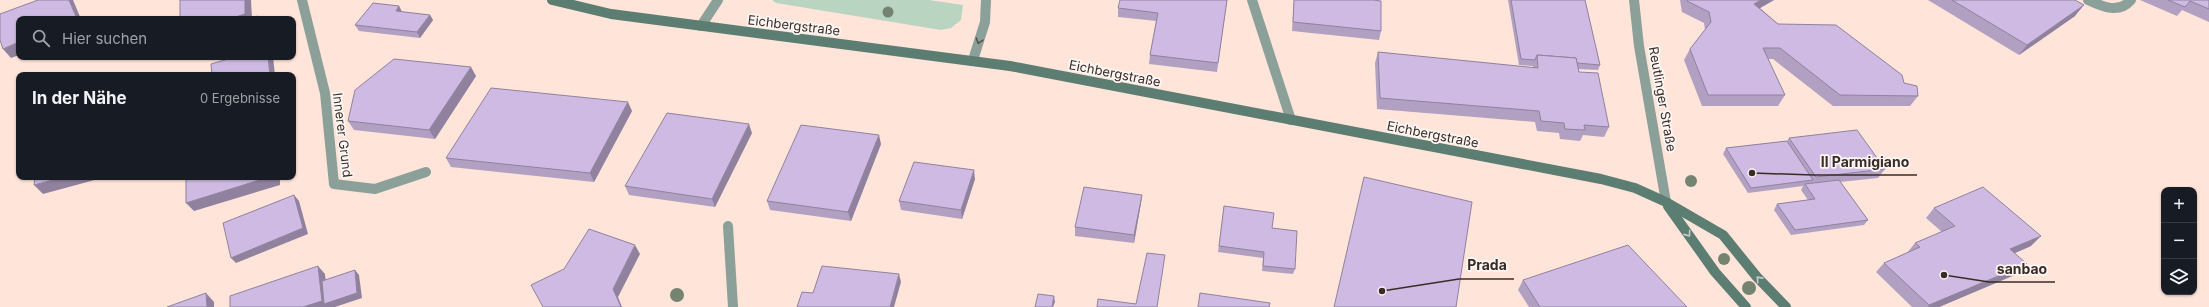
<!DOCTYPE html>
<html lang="de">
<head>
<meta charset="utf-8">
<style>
  :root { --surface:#171b24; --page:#20242c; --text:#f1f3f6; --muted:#9ea1a6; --line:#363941 }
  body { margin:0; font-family:Inter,sans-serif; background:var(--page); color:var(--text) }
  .controls { position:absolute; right:12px; bottom:12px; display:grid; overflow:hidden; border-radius:8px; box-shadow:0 1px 3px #0004 }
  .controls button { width:36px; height:36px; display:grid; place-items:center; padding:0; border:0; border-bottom:1px solid var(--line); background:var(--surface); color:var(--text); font:20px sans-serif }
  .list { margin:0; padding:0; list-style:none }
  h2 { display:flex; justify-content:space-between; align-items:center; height:52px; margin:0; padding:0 16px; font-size:17px }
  h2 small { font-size:13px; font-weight:400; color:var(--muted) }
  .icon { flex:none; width:22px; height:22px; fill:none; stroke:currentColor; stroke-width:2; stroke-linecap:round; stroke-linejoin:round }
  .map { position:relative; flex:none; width:2209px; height:307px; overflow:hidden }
  .search { position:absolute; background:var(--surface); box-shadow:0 1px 3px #0004; left:16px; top:16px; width:280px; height:44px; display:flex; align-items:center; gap:10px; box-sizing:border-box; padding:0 14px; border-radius:8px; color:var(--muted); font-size:15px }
  .panel { position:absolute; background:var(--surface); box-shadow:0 1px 3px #0004; left:16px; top:72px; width:280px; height:108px; border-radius:8px }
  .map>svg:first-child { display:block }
  .green { fill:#b9d5c1 }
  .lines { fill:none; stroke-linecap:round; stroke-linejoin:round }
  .service { stroke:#8aa099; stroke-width:10 }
  .minor { stroke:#8aa099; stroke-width:10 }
  .secondary { stroke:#5c7d72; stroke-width:10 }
  .tree { fill:#748470 }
  .wall { fill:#b1a0c2 }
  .shaded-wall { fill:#90829e }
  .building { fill:#cebae2; stroke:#90829e }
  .oneway { stroke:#55554f }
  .oneway2 { stroke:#c5ccc6 }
  .labels { text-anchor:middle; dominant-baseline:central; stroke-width:3.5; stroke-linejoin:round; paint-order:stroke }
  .street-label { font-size:13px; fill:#392c27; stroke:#fdf6f3 }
  .leader { fill:none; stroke:#392c27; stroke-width:1.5 }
  .callout-dot { fill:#392c27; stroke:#fdf6f3; stroke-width:1.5 }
  .callout-label { font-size:14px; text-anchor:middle; font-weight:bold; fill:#392c27; stroke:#fdf6f3; stroke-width:3.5; stroke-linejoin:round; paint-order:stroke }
</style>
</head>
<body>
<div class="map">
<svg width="2209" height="307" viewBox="0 0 2209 307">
  <rect width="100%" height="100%" fill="#ffe4d9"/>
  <path class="green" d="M772,0H929L963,5L961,20L951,28L941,30L776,3Z"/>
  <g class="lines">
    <g class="service">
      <path d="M2088,0C2103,7 2119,14 2131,0"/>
      <path d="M973,60L985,22L986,0"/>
    </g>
    <g class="minor">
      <path d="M302,0L325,93L334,184L375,189L426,172"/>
      <path d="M1252,0L1291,120"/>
      <path d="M1634,0L1639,46L1666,202"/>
      <path d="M701,26L718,0"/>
      <path d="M728,226L733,307"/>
    </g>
    <g class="secondary">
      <path d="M552,0L611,14L1010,66L1601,179L1635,188L1666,202L1723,235L1757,277L1786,307"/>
      <path d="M1668,206L1715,272L1746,307"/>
    </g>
  </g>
  <g class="tree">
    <circle cx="888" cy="12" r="5.5"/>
    <circle cx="1691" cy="181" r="6"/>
    <circle cx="1724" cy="259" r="6"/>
    <circle cx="1749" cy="288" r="7"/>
    <circle cx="677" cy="295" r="7"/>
  </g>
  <g class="wall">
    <path d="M1227,0L1217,72L1149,64L1150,55L1156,21L1118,17V8Z"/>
    <path d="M1294,0H1373L1381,31L1379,40L1292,31Z"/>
    <path d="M1508,0H1585L1600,65L1598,70L1578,69L1579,72L1609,127L1604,137L1583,135L1580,141L1560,139L1559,133L1537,131L1535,122L1377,109L1375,63L1378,52L1533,68V66L1519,65Z"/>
    <path d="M1680,0H1774L1760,8L1778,24L1904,83L1918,96L1910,106H1833L1773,59H1768L1785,95L1778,106H1702L1684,60L1690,49L1705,30L1704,23L1682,12Z"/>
    <path d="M1928,0H2075V16L2019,55Z"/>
    <path d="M2140,0H2209V22L2182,10L2177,16Z"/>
    <path d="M399,6L402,12L430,15L433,20L420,38L359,31L355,25Z"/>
    <path d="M476,76L435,139L354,130L348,121Z"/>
    <path d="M632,111L594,182L451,167L446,158Z"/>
    <path d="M752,133L715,207L629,195L625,186Z"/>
    <path d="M1789,138L1885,169L1878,178L1840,182L1868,220L1864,225L1791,235L1774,210L1777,204L1808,200L1801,190L1803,186L1748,193L1723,154L1726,148L1787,141Z"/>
    <path d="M881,144L851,221L770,210L767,201Z"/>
    <path d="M975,179L962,219L901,210L899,201Z"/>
    <path d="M1142,195L1141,203L1134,243L1075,236V227Z"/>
    <path d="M1224,206L1272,228L1295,269L1293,274L1262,271L1263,258L1218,252Z"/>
    <path d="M1934,208L2031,246L2015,253L2017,274L1939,307H1912L1876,272L1884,263L1907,253L1915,243L1942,232L1926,218Z"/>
    <path d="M1523,280L1687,307H1529L1518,290Z"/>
  </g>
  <g class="shaded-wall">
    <path d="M69,0H73L81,19H77Z"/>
    <path d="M245,0H251L252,19H229Z"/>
    <path d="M1761,0H1774L1748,15L1754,4Z"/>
    <path d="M2084,5L2075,16L2019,55L2027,45Z"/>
    <path d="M399,6L402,12L396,11Z"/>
    <path d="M430,15L433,20L420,38L417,32Z"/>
    <path d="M19,42V55L11,58L3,49Z"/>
    <path d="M268,57H273L275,75H270Z"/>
    <path d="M471,67L476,76L435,139L429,130Z"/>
    <path d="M628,102L632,111L594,182L590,173Z"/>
    <path d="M293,106L296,133L293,134Z"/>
    <path d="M749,124L752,133L715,207L712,199Z"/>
    <path d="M879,135L881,144L851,221L848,212Z"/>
    <path d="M974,170L975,179L962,219L961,210Z"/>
    <path d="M64,177H102V178L43,194L34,185Z"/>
    <path d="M269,177H280V185L194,211L186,203Z"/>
    <path d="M294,195L299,201L308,234L236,263L231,258Z"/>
    <path d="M1142,195L1141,203L1134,243V235Z"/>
    <path d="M2041,236L2031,246L2001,259L2010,249Z"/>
    <path d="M635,245L640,254L618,297L622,307H621L613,289Z"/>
    <path d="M2027,264L2017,274L1939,307H1928L1929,305Z"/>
    <path d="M318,266L325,274L328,302L355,270L359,275L362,298L335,307H303Z"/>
    <path d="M899,274L901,282L894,307H890Z"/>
    <path d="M206,293L214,302V307H207Z"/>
    <path d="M1054,296L1055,302L1053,307H1052Z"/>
  </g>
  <g class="building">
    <path d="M38,0H69L77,19H19V42L3,49L0,40V14Z"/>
    <path d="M180,0H245V14L229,19H180Z"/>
    <path d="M1120,0H1227L1218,63L1150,55L1158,13L1118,8Z"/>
    <path d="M1294,0H1373L1381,1V31L1293,22Z"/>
    <path d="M1511,0H1585L1600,65L1577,63L1576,58L1537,55L1535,60L1521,59Z"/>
    <path d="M1687,0H1761L1754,4L1778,24L1836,25L1902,75L1904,83L1917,86L1918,96L1840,95L1780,48H1763L1785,95H1708L1690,49L1711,22L1709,12L1687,1Z"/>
    <path d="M1952,0H2075L2084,5L2027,45Z"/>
    <path d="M2168,0H2209V9L2190,1L2185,7Z"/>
    <path d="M373,3L399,6L396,11L430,15L417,32L355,25Z"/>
    <path d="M258,16V19H248Z"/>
    <path d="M1378,52L1538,68L1537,55L1576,58L1579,72L1598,73L1609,127L1584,125L1585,130L1565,129L1564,123L1541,121L1539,111L1380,98Z"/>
    <path d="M235,57H268L270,75H212L211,64Z"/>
    <path d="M394,59L471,67L429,130L348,121L355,90Z"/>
    <path d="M491,88L628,102L590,173L446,158Z"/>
    <path d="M667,113L749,124L712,199L625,186Z"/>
    <path d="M801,125L879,135L848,212L767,201Z"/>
    <path d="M1857,130L1885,169L1816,177L1789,138Z"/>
    <path d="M1787,141L1813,180L1751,188L1726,148Z"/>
    <path d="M914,162L974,170L961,210L899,201Z"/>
    <path d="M35,177H64L34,185Z"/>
    <path d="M186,177H269L186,203Z"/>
    <path d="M1364,177L1472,202L1456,307H1334Z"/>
    <path d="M1839,180L1868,220L1795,230L1777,204L1815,199L1805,184Z"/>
    <path d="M1084,187L1142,195L1134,235L1075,227Z"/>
    <path d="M1983,187L2041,236L2010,249L2027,264L1929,305L1884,263L1920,247L1915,243L1955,226L1934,208Z"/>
    <path d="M294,195L303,228L231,258L223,223Z"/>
    <path d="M1224,206L1274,213L1272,228L1297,231L1295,269L1263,266L1264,252L1219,246Z"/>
    <path d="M589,229L635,245L613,289L621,307H543L531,285L564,269Z"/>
    <path d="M1628,245L1687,307H1540L1523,280Z"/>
    <path d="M1147,253L1165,255L1157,307H1097L1098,299L1136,304Z"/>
    <path d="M318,266L322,301L303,307H230V296Z"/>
    <path d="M822,266L899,274L890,307H797L802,292L813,293Z"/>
    <path d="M355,270L357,293L324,304L322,281Z"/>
    <path d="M206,293L207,307H167Z"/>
    <path d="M1200,293L1270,303L1269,307H1198Z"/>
    <path d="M1038,294L1054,296L1052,307H1035Z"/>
  </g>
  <defs><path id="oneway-chevron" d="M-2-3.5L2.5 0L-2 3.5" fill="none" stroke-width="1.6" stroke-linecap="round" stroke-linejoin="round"/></defs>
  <use class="oneway" href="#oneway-chevron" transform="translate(979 41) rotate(108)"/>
  <g class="oneway2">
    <use href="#oneway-chevron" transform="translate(1688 234) rotate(55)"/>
    <use href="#oneway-chevron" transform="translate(1759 279) rotate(-132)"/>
  </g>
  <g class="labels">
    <g class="street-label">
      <text transform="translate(794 25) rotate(7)">Eichbergstraße</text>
      <text transform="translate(1115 73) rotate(11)">Eichbergstraße</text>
      <text transform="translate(1663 99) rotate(80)">Reutlinger Straße</text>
      <text transform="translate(1433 134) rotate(11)">Eichbergstraße</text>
      <text transform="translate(343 135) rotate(83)">Innerer Grund</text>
    </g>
  </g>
  <path class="leader" d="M1752 173L1813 175H1917M1382 291L1459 279H1514M1944 275L1989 282H2055"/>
  <g class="callout-dot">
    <circle cx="1752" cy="173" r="4"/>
    <circle cx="1382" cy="291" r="4"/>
    <circle cx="1944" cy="275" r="4"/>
  </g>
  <g class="callout-label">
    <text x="1865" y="167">Il Parmigiano</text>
    <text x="1487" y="270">Prada</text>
    <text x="2022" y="274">sanbao</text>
  </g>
</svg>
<div class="controls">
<button>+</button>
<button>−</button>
<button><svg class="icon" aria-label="layers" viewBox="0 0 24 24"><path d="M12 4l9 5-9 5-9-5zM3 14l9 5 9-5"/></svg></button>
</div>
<div class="search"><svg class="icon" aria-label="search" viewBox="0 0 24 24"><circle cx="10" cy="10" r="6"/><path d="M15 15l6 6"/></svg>Hier suchen</div>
<section class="panel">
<h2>In der Nähe<small>0 Ergebnisse</small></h2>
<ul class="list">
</ul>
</section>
</div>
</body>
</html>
